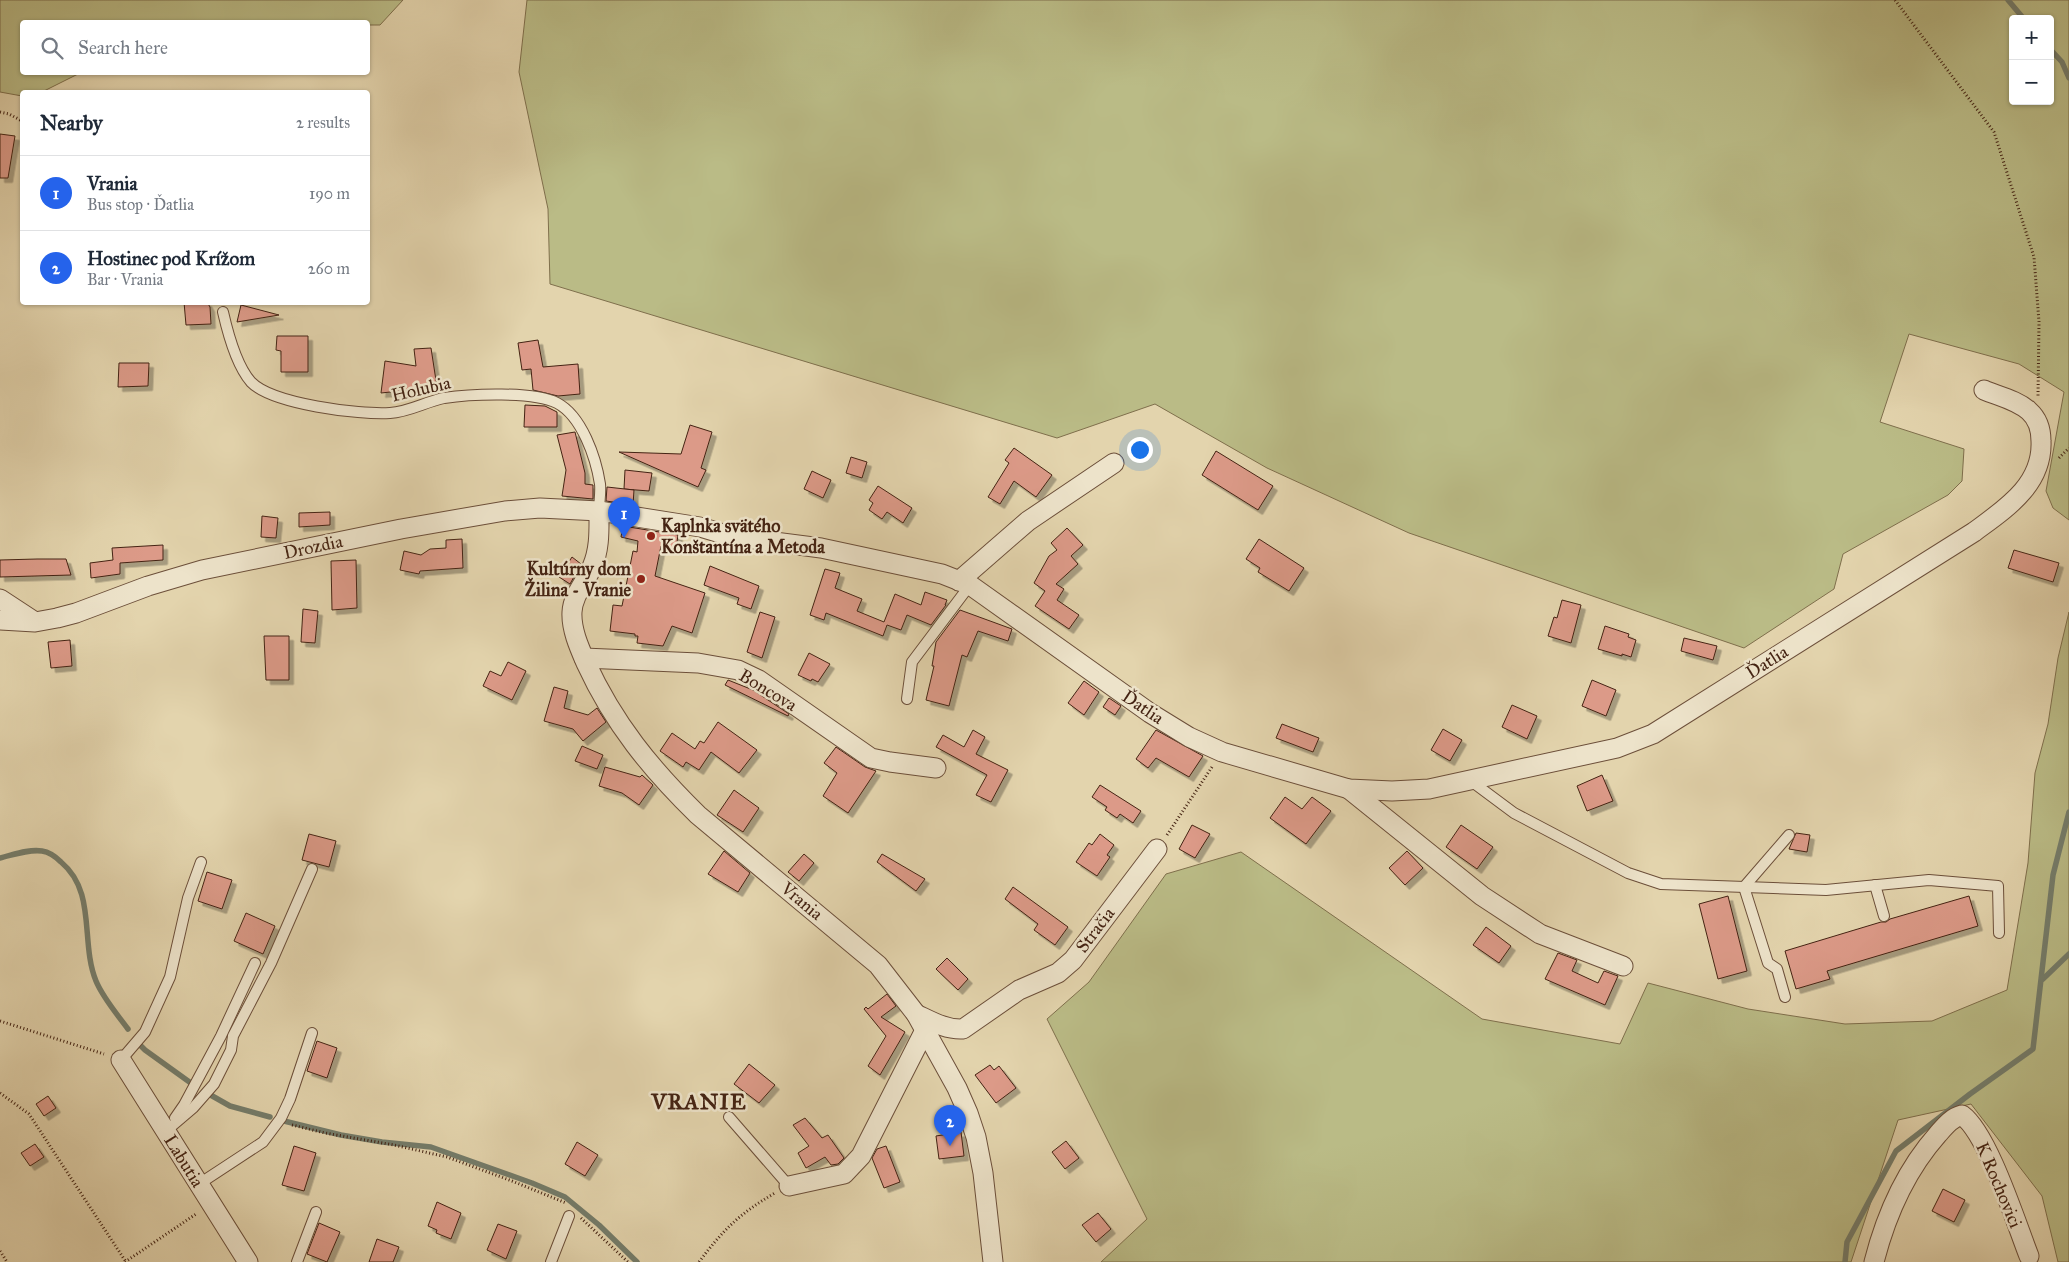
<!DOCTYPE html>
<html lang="en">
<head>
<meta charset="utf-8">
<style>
  :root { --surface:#fff; --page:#f2f2f3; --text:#1f2937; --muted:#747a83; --line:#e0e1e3; --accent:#2563eb }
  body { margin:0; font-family:"IM FELL Great Primer",serif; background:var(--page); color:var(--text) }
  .controls { position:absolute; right:15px; top:15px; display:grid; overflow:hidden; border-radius:5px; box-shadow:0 1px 4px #0004 }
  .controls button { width:45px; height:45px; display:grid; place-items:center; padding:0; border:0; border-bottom:1px solid var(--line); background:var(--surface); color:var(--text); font:25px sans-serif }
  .you { position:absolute; left:1139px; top:449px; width:18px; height:18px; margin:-12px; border:4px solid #fff; border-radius:50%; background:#1a73e8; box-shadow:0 0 0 8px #1a73e833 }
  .badge { display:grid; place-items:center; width:32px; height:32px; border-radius:50%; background:var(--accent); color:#fff; font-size:16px; font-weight:700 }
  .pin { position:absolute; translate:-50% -41px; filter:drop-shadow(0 1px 2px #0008) }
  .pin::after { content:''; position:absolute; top:26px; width:18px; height:15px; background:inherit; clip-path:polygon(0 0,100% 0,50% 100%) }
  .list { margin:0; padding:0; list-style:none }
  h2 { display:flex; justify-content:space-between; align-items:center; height:65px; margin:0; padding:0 20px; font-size:21px }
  h2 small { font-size:16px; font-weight:400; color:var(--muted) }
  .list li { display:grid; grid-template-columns:32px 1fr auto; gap:15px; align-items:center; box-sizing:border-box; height:75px; padding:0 20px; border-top:1px solid var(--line) }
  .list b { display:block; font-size:19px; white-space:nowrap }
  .list p { margin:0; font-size:16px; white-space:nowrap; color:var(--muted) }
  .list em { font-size:16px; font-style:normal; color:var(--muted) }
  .icon { flex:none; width:28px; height:28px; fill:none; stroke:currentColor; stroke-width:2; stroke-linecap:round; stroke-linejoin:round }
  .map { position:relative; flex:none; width:2069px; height:1262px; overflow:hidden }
  .search { position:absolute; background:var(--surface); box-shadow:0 1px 4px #0004; left:20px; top:20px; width:350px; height:55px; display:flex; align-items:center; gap:12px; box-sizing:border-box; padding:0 18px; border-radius:5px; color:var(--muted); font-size:19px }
  .panel { position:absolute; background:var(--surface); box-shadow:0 1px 4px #0004; left:20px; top:90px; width:350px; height:215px; border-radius:5px }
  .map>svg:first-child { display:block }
  .green { fill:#babb86; stroke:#7f6f4c; fill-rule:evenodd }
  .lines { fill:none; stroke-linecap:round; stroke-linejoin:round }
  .stream { stroke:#757d6b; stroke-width:5.5 }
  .building { fill:#dc9a88; stroke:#442313; filter:url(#shadow) }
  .lane-casing { stroke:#6c4f3a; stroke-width:12 }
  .street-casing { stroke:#6c4f3a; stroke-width:21 }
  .path { stroke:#442313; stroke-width:3; stroke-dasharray:1 2.5; stroke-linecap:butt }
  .lane { stroke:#ede3ca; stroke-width:10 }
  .street { stroke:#ede3ca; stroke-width:19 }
  .poi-dot { fill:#8f2418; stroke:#ede3ca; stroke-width:2 }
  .labels { text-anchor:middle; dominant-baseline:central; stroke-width:5; stroke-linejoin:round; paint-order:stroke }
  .street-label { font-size:18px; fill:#442313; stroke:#ede3ca }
  .poi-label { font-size:18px; font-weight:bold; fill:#442313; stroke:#ede3ca; text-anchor:start }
  .district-label { font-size:22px; font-weight:bold; letter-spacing:1px; fill:#442313; stroke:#ede3ca }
</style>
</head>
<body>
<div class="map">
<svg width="2069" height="1262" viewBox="0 0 2069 1262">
  <defs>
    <filter id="shadow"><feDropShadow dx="4.5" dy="4.5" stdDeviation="0" flood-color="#0004"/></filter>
  </defs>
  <rect width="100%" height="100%" fill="#e3d4ad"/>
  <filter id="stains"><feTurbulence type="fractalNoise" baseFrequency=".004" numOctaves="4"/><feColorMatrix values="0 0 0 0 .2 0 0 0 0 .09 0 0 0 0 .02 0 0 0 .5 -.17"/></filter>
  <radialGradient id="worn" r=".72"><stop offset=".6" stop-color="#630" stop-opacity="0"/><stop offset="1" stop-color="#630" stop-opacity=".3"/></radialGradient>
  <g class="green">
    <path d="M0,0H403L380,25H368V22H22V72L80,73L42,92H22V96L0,92Z"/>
    <path d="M527,0H2069V520L2053,508L2046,491L2064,392L2019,364L1909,334L1880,422L1964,449L1962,481L1948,495L1843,554L1834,589L1744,648L1409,533L1267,468L1155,404L1057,438L550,284L548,209L519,72ZM2013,19H2050V101H2013Z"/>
    <path d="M2069,612V1262H2058L2042,1196L1971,1104L1898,1120L1851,1262H1101L1147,1219L1047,1019L1089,982L1166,874L1241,852L1482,1019L1620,1044L1648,983L1748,1009L1845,1024L1932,1021L2007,990L2028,863L2035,773L2048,724L2058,658Z"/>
  </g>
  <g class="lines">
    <g class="stream">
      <path d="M2008,0L2024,19"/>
      <path d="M2050,49L2062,62L2069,78"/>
      <path d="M0,858C13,855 28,849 42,851C49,852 56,857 61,862C97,892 80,942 96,981C103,998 117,1014 128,1029"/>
      <path d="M2043,979L2069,954"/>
      <path d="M137,1042L145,1050L195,1086"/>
      <path d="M207,1093L230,1106L270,1117"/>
      <path d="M280,1120L341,1135L382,1142L431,1147L532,1183L565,1197L599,1225L637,1262"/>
      <path d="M1845,1262L1847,1242L1896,1151L1970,1094L2033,1049L2053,875L2069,812"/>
    </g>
  </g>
  <g class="building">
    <path d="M0,134L15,136L8,178H0Z"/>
    <path d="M184,302H207L210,307L211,324L186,325Z"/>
    <path d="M241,305L279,315L237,322Z"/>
    <path d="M277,336H308V372H281V351L276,350Z"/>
    <path d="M538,340L543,367L578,364L580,394L558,396L533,390L531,369L522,370L518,343Z"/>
    <path d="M431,348L437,387L381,393L385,361L416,366L414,349Z"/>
    <path d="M119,363H149L148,386L118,387Z"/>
    <path d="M525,405L545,406L557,412V427H524Z"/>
    <path d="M690,425L712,432L701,468L706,470L698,487L619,452L681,454Z"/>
    <path d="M575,432L585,473V484L593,485V499L562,496L566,470L557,435Z"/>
    <path d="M1014,448L1052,475L1036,497L1014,481L1000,504L988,497L1009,463L1005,460Z"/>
    <path d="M1216,451L1273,486L1258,510L1202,475Z"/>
    <path d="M851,457L867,462L862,478L846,473Z"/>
    <path d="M625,470L652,473L649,491L624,489Z"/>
    <path d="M812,471L831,480L823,498L804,489Z"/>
    <path d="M878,486L912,508L903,523L887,512L882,519L869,510L873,503L869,500Z"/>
    <path d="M607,487L634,490L633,505L606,501Z"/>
    <path d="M330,512V525L299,527V513Z"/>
    <path d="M262,516L278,518L276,538L261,537Z"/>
    <path d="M623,526L678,535L676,549L661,546L655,576L705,593L692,633L672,626L663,646L637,643L638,636H635V634L610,631L613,605L622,606L633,551L637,552L638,541L621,537Z"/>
    <path d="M1067,528L1083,545L1071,556L1078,564L1056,584L1064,589L1057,600L1079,615L1069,629L1035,606L1045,591L1034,583L1049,556L1057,550L1051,543Z"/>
    <path d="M462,539L463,568L420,571L419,574L400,570L404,551L421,555L430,549L446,548V540Z"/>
    <path d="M1259,539L1304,568L1289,591L1258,572L1260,568L1246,559Z"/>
    <path d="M163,545V560L120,563V574L91,578L90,563L113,560L112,548Z"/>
    <path d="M2014,550L2059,563L2053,582L2008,568Z"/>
    <path d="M572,557L581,564L570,584L559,577Z"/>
    <path d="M37,559H66L71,575L0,577V560Z"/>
    <path d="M356,560L357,608L332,610L331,561Z"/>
    <path d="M710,566L759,586L751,609L737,604L739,598L704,585Z"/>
    <path d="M825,569L840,573L835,588L862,599L857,611L884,622L895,594L921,605L925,592L947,600L945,605H946L931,625L907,615L901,630L887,625L883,636L826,613L824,620L810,615Z"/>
    <path d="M1562,600L1581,605L1571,643L1548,636L1554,617L1557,618Z"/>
    <path d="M303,609L318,611L315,643L301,642Z"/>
    <path d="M960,610L1012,629L1008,641L978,631L967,657L962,655L949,706L926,700L934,666H932L936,642Z"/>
    <path d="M760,612L775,617L762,658L747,652Z"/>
    <path d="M1605,626L1629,634L1628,637L1636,640L1631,657L1622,654V656L1598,649Z"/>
    <path d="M264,636H289V680H266Z"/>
    <path d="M1684,638L1717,646L1713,660L1681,651Z"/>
    <path d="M70,640L72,666L51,668L48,642Z"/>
    <path d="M809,653L830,664L818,682L812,679L811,681L798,675Z"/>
    <path d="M508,662L526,671L512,700L483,686L490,671L501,676Z"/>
    <path d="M728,680L753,690L789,714L788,716L725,685Z"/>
    <path d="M1592,680L1616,690L1606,716L1582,706Z"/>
    <path d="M1084,681L1099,692L1084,715L1068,703Z"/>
    <path d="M554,687L568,691L564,708L588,715L597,708L606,722L583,741L573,729L544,721Z"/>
    <path d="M1109,698L1121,706L1115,715L1103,707Z"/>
    <path d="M1512,705L1537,716L1527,739L1502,727Z"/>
    <path d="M718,722L757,750L739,773L711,752L699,770L686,762L683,767L660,751L672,733L695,749L700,741L704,743Z"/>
    <path d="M1282,724L1319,738L1313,752L1276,738Z"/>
    <path d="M1443,729L1462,740L1450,761L1431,750Z"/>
    <path d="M973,730L985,737L976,754L1008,770L991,802L976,795L987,775L936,747L943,735L964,747Z"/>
    <path d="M1156,730L1203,756L1189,777L1156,758L1148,768L1136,759Z"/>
    <path d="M582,746L603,755L597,769L575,761Z"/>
    <path d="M836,747L865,767L876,771L848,813L823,796L837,773L824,763Z"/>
    <path d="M605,767L640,777L642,775L653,785L639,805L622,793L599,786Z"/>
    <path d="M1602,775L1613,801L1587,811L1577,786Z"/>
    <path d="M1100,785L1141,811L1133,823L1120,814L1117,818L1105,810L1107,807L1092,797Z"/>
    <path d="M734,790L759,808L743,832L717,815Z"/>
    <path d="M1285,797L1302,809L1312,797L1331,811L1306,844L1270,818Z"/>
    <path d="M1192,825L1210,834L1195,858L1179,849Z"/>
    <path d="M1461,825L1493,847L1477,869L1446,847Z"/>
    <path d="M1796,833L1810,835L1807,852L1789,849Z"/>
    <path d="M309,834L336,841L329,867L302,860Z"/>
    <path d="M1100,834L1114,845L1107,855L1110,857L1097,876L1076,862L1089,843L1092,845Z"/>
    <path d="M724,851L750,873L738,892L708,874Z"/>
    <path d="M1407,851L1423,868L1405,885L1389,868Z"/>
    <path d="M804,854L814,863L799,881L788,872Z"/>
    <path d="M882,854L925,879L916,891L877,862Z"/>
    <path d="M207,872L232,880L222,909L198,901Z"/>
    <path d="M1013,887L1068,927L1055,945L1034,930L1038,924L1005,899Z"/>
    <path d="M1728,896L1747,971L1718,979L1699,904Z"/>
    <path d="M1969,896L1978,926L1827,971L1830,979L1796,989L1785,951L1881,922H1886L1890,919Z"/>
    <path d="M246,913L275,926L263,954L234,941Z"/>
    <path d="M1486,927L1511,946L1499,963L1473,945Z"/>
    <path d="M1558,953L1577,960L1572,971L1598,983L1604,971L1618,976L1605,1005L1545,979Z"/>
    <path d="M947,958L968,979L958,990L936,969Z"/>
    <path d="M887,994L896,1006L881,1017L905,1032L880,1075L868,1066L886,1036L864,1009L866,1007L868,1009Z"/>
    <path d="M317,1041L337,1048L327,1078L307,1071Z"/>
    <path d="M749,1064L775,1085L759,1103L734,1084Z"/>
    <path d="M990,1065L994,1070L999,1066L1016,1088L996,1103L975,1075Z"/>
    <path d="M48,1096L56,1108L44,1116L36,1104Z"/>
    <path d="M805,1118L822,1138L828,1135L844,1158L838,1164L831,1165L825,1157L806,1168L798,1153L809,1146L793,1125Z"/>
    <path d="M961,1132L964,1156L939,1159L936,1136Z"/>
    <path d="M1066,1141L1079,1158L1065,1169L1052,1152Z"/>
    <path d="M577,1142L598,1155L585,1176L565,1164Z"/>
    <path d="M35,1144L44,1157L30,1166L21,1153Z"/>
    <path d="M294,1146L316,1153L304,1191L282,1185Z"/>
    <path d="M886,1146L900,1182L884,1188L872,1158L877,1149Z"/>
    <path d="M1943,1189L1965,1200L1954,1222L1932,1211Z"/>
    <path d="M437,1202L461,1213L451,1239L436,1233L437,1230L428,1226Z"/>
    <path d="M1098,1213L1111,1229L1096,1242L1082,1225Z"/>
    <path d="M319,1223L340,1232L327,1262L307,1254Z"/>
    <path d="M498,1224L517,1231L506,1259L487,1250Z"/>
    <path d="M377,1239L399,1247L393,1262H369Z"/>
  </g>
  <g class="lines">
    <defs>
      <g id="lane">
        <path d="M223,312C228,334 236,365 251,382C272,404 359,415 390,413C409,412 425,402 444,398C470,394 534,391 557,403C582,416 596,458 600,484C601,493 599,502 599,511"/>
        <path d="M907,699L912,662L970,585"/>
        <path d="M1471,781L1514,813L1628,873L1661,884L1826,890L1929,880L1998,886L1999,933"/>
        <path d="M1875,885L1884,916"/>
        <path d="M1785,997L1777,969L1768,963L1744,887L1789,835"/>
        <path d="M121,1060L145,1032L170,977L188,898L201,862"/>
        <path d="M729,1117L789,1186"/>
        <path d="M175,1118L184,1105L221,1036L255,963"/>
        <path d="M166,1131L193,1108L214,1084L231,1050L233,1036L271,963L312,869"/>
        <path d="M199,1184L263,1142L281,1118L290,1099L312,1033"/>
        <path d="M297,1262L316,1212"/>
        <path d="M551,1262L569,1216"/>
      </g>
      <g id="street">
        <path d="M599,511C599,530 600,549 592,567C586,582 573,594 572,612C571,629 579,647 586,663C614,724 651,769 698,815L878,965L916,1014L957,1088L968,1113L976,1137L983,1173L993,1262"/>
        <path d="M959,581L1028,521L1114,463"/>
        <path d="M0,599L32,620"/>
        <path d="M0,620L35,622L57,618L76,613L148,586L202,570L401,529L505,511L540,508L599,511L700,527L730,536L821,548L942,574L970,585L1150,713L1189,737L1222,752L1349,789L1392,791L1429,789L1617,748L1653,734L1974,532C2005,509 2043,485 2041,441C2041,429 2038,419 2029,411C2017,400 1998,396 1984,390"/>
        <path d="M584,658L698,663L738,670L759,680L871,758L890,762L936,768"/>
        <path d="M1349,789L1482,896L1540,934L1623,966"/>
        <path d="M916,1014C931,1021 946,1030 963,1029L1019,990L1058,973L1073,960L1157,849"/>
        <path d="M121,1060L248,1262"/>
        <path d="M789,1186L844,1174L861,1156L925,1030"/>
        <path d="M1874,1262C1886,1215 1906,1170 1938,1134C1945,1126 1951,1118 1962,1115C1988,1134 2016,1223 2029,1256"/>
      </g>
    </defs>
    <use href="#lane" class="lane-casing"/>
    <use href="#street" class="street-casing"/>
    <g class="path">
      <path d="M1895,0L1994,132L2034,257L2039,322L2038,396"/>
      <path d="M0,112L9,114L22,121"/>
      <path d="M2059,458L2069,448"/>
      <path d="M1167,835L1212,767"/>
      <path d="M0,1021L104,1054"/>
      <path d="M0,1093L29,1114L126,1262"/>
      <path d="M292,1125L325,1133L394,1145L447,1157L512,1181L566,1203"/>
      <path d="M581,1218L628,1262"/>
      <path d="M0,1251L7,1262"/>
      <path d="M125,1262L196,1214"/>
      <path d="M699,1262C723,1230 740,1213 775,1193"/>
    </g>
    <use href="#lane" class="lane"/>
    <use href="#street" class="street"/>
  </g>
  <g class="poi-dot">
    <circle cx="651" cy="536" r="5"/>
    <circle cx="641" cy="579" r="5"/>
  </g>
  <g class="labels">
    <g class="street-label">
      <text transform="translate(421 389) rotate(-13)">Holubia</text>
      <text transform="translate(313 547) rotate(-12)">Drozdia</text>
      <text transform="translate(1767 662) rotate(-32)">Ďatlia</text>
      <text transform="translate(768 690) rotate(31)">Boncova</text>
      <text transform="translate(1143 707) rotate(34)">Ďatlia</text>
      <text transform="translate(802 901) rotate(40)">Vrania</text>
      <text transform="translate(1095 930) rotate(-53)">Stračia</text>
      <text transform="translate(184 1161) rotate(58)">Labutia</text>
      <text transform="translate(1999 1185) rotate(67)">K Rochovici</text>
    </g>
    <g class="poi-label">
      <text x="661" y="526">Kaplnka svätého<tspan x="661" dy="21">Konštantína a Metoda</tspan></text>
      <text x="631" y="569" text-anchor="end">Kultúrny dom<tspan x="631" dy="21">Žilina - Vranie</tspan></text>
    </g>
    <g class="district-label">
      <text x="699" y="1101">VRANIE</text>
    </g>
  </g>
  <rect width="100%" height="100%" filter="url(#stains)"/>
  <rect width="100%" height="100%" fill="url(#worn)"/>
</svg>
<div class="controls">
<button>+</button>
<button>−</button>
</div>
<div class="you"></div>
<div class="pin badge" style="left:624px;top:538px">1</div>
<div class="pin badge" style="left:950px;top:1146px">2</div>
<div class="search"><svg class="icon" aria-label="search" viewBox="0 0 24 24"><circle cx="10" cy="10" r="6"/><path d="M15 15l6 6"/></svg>Search here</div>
<section class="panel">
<h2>Nearby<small>2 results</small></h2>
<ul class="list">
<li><span class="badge">1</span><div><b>Vrania</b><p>Bus stop · Ďatlia</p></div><em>190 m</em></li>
<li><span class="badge">2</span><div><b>Hostinec pod Krížom</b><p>Bar · Vrania</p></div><em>260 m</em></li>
</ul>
</section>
</div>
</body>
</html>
